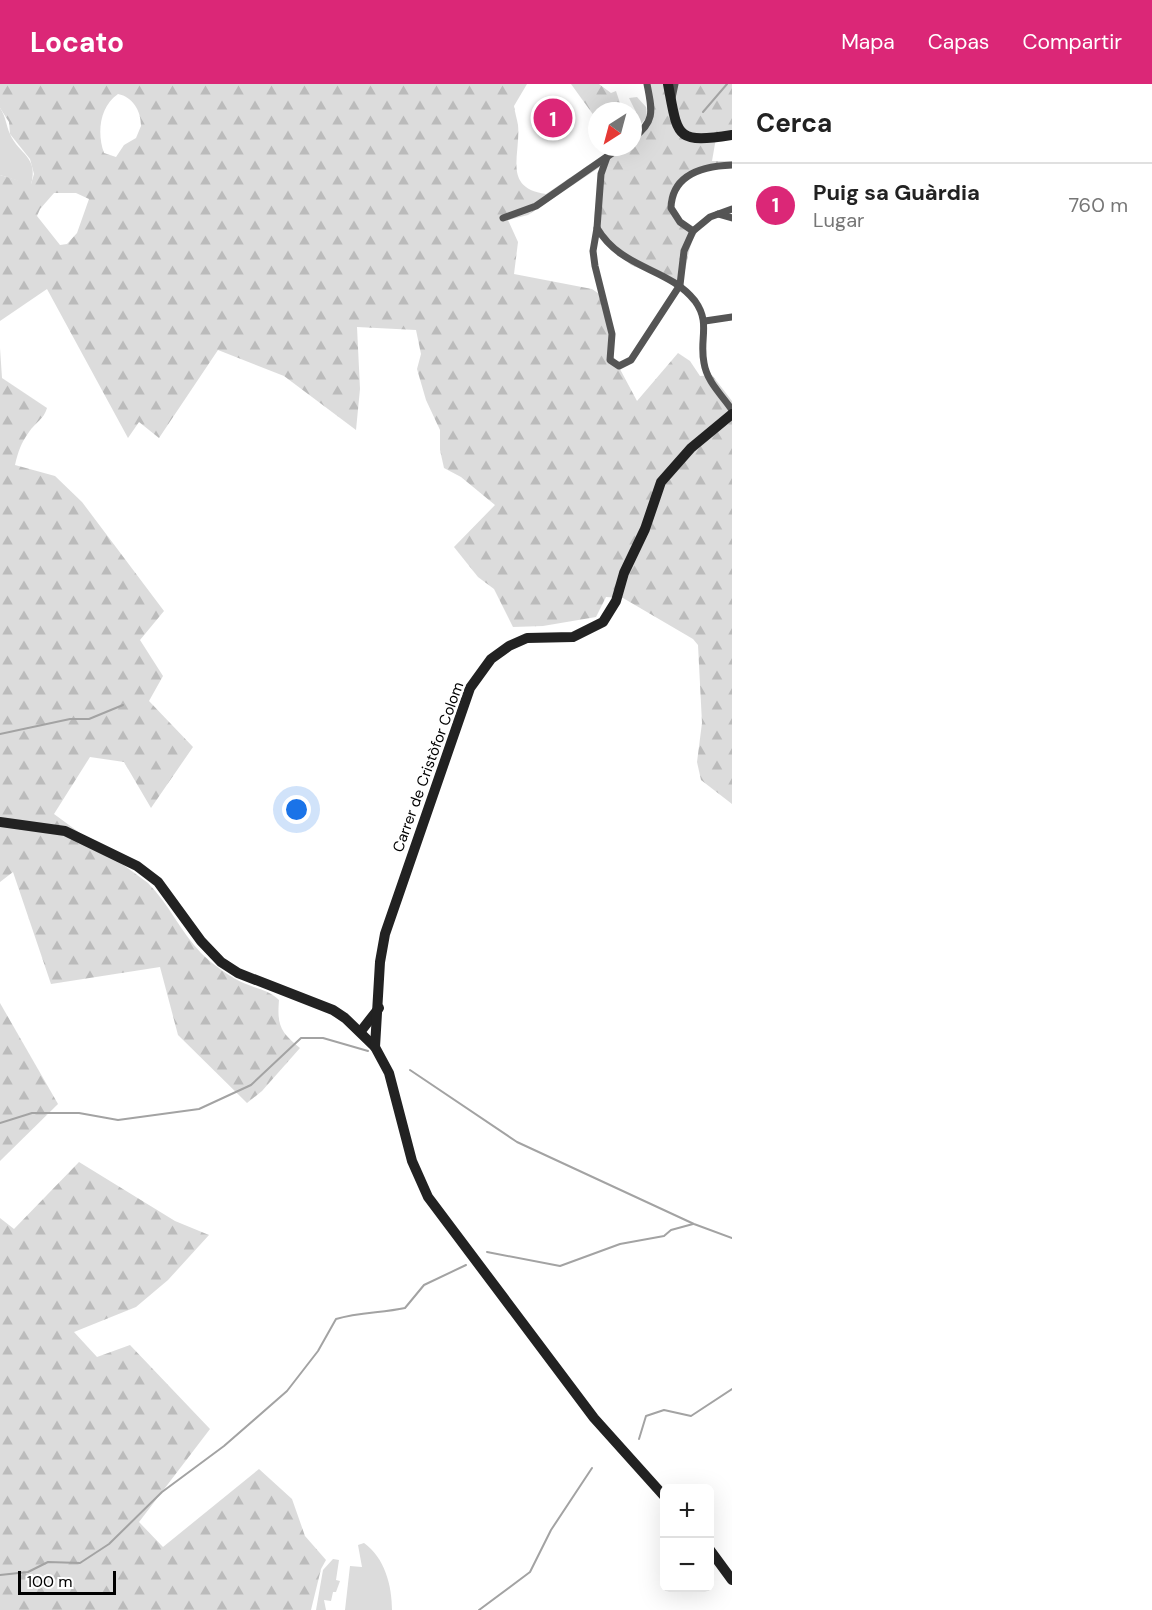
<!DOCTYPE html>
<html lang="es">
<head>
<meta charset="utf-8">
<style>
  :root { --surface:#fff; --page:#f2f2f2; --text:#222; --muted:#767676; --line:#e0e0e0; --accent:#db2777 }
  body { margin:0; font-family:"DM Sans",sans-serif; background:var(--page); color:var(--text) }
  .controls { position:absolute; right:18px; bottom:18px; display:grid; overflow:hidden; border-radius:9px; box-shadow:0 6px 24px #0002 }
  .controls button { width:54px; height:54px; display:grid; place-items:center; padding:0; border:0; border-bottom:2px solid var(--line); background:var(--surface); color:var(--text); font:30px sans-serif }
  .compass { position:absolute; left:588px; top:18px; width:54px; height:54px; border-radius:50%; background:var(--surface); box-shadow:0 6px 24px #0002; rotate:216deg }
  .scale { position:absolute; left:18px; bottom:15px; width:98px; box-sizing:border-box; padding-left:6px; border:3px solid #000; border-top:0; font-size:16px; line-height:21px; white-space:nowrap; color:#000; -webkit-text-stroke:4px #fff; paint-order:stroke }
  .you { position:absolute; left:297px; top:726px; width:21px; height:21px; margin:-15px; border:4px solid #fff; border-radius:50%; background:#1a73e8; box-shadow:0 0 0 9px #1a73e833 }
  .badge { display:grid; place-items:center; width:39px; height:39px; border-radius:50%; background:var(--accent); color:#fff; font-size:20px; font-weight:700 }
  .pin { position:absolute; translate:-50% -50%; border:3px solid #fff; box-shadow:0 2px 6px #0006 }
  .list { margin:0; padding:0; list-style:none }
  h2 { display:flex; justify-content:space-between; align-items:center; height:78px; margin:0; padding:0 24px; font-size:26px }
  h2 small { font-size:20px; font-weight:400; color:var(--muted) }
  .list li { display:grid; grid-template-columns:39px 1fr auto; gap:18px; align-items:center; box-sizing:border-box; height:84px; padding:0 24px; border-top:2px solid var(--line) }
  .list b { display:block; font-size:22px; white-space:nowrap }
  .list p { margin:0; font-size:20px; white-space:nowrap; color:var(--muted) }
  .list em { font-size:20px; font-style:normal; color:var(--muted) }
  .map { position:relative; flex:none; width:732px; height:1526px; overflow:hidden }
  header { display:flex; align-items:center; gap:36px; box-sizing:border-box; height:84px; padding:0 30px; background:var(--accent); color:#fff }
  header strong { font-size:28px }
  nav { display:flex; gap:33px; margin-inline-start:auto; font-size:21px }
  main { display:flex }
  aside { flex:1; background:var(--surface) }
  .map>svg:first-child { display:block }
  .green { fill:#dcdcdc }
  .forest { fill:url(#forest-firs); fill-rule:evenodd }
  .lines { fill:none; stroke-linecap:round; stroke-linejoin:round }
  .stream { stroke:#a3a3a3; stroke-width:2 }
  .street { stroke:#555; stroke-width:7 }
  .secondary { stroke:#222; stroke-width:10 }
  .labels { text-anchor:middle; dominant-baseline:central; stroke-width:5; stroke-linejoin:round; paint-order:stroke }
  .street-label { font-size:15px; fill:#000; stroke:#fff }
</style>
</head>
<body>
<header>
<strong>Locato</strong>
<nav><a>Mapa</a><a>Capas</a><a>Compartir</a></nav>
</header>
<main>
<div class="map">
<svg width="732" height="1526" viewBox="0 0 732 1526">
  <defs>
    <pattern id="forest-firs" width="22" height="20" patternUnits="userSpaceOnUse" patternTransform="scale(1.5)"><rect width="22" height="20" fill="#dcdcdc"/><path d="M5 1l3.5 6h-7zM16 11l3.5 6h-7z" fill="#bbb"/></pattern>
  </defs>
  <rect width="100%" height="100%" fill="#fff"/>
  <g class="green">
    <path d="M0,24C6,33 6,41 10,50C19,71 39,72 31,101L0,91Z"/>
    <path d="M364,1459C385,1474 392,1502 392,1526H345L350,1482L362,1483L358,1461Z"/>
    <path d="M333,1475L339,1476L336,1496L340,1497L336,1508H333L331,1517L324,1516L326,1526H316L323,1486Z"/>
  </g>
  <g class="forest">
    <path d="M0,0H527L514,22C515,29 517,35 518,41C521,71 502,104 546,110L615,63H633V50C652,35 648,22 645,0H732V51L716,54L712,77H732V84C709,86 680,88 675,115C673,122 673,127 679,133C684,138 692,142 698,147C685,165 689,187 678,204L667,196L631,181L614,167L594,135L600,83L528,131L508,136L518,158L514,190L592,205L605,214L613,272L637,317L678,269L690,277L700,292L712,291L732,317V720L701,696L697,678L702,639L698,561L693,555L623,514L606,513L596,533L543,542L513,543L494,505L478,493L454,463L495,421L461,393L444,384L440,366V346L426,316L417,285L421,270L416,246L357,243L360,305L356,346L284,292L218,266L159,354L139,338L128,354L47,205L0,237V91L31,100L34,90L30,75L10,50L9,38L0,24ZM118,10C133,13 141,27 141,42L136,54L124,61L116,73L104,69C97,50 99,23 118,10ZM54,109H76L89,115L77,149L67,160L60,161L37,132L40,125Z"/>
    <path d="M571,0H599L611,9L616,7L620,19L612,18L604,27H597V36Z"/>
    <path d="M637,13L646,23L647,33L633,49V32L636,28L629,14Z"/>
    <path d="M0,264L2,294L47,324C44,335 35,339 29,348C21,359 18,368 15,381L55,392L82,418L164,527L140,556L163,592L149,617L193,663L151,724L124,678L90,673L54,730L148,799C169,820 180,847 201,869C212,880 231,894 246,900C260,906 268,906 279,916C277,941 280,948 300,964L262,1007L247,1019L178,951L160,883L51,900L13,788L0,798Z"/>
    <path d="M0,919L58,1020L0,1077Z"/>
    <path d="M79,1078L175,1137L209,1151L168,1196L136,1223L74,1248L97,1273L130,1261L210,1345L139,1438L163,1463L259,1385L292,1415L305,1452L326,1476L321,1485L311,1526H0V1134L14,1145Z"/>
  </g>
  <g class="lines">
    <g class="stream">
      <path d="M703,28L727,0"/>
      <path d="M0,650L70,635H89L123,621"/>
      <path d="M410,986L517,1058L694,1140L732,1154"/>
      <path d="M0,1039L32,1029H79L118,1036L199,1025L251,1001L301,954H323L368,967"/>
      <path d="M487,1168L560,1182L620,1160L664,1152L671,1146L693,1140"/>
      <path d="M639,1355L646,1332L664,1326L691,1332L732,1305"/>
      <path d="M0,1491L28,1488L48,1478L80,1479L109,1460L162,1408L224,1362L287,1307L318,1267L336,1235C359,1228 382,1229 405,1224L424,1201L466,1181"/>
      <path d="M479,1526L530,1488L551,1446L592,1384"/>
    </g>
    <g class="street">
      <path d="M672,14L675,0"/>
      <path d="M633,54C656,37 652,26 647,0"/>
      <path d="M607,73L601,90L597,144C622,186 668,183 695,217C711,239 699,255 704,279C707,298 722,311 732,326"/>
      <path d="M718,130L732,134"/>
      <path d="M503,134L536,122L621,63"/>
      <path d="M597,144L593,167L595,182L612,250L610,276L619,282L631,276L680,201L684,167L693,147L710,133L732,125"/>
      <path d="M693,147L680,138L671,124C672,90 703,82 732,81"/>
      <path d="M705,237L732,233"/>
    </g>
    <g class="secondary">
      <path d="M668,0C678,53 675,60 732,51"/>
      <path d="M0,738L65,747L137,782L158,798L201,857L221,878L238,889L333,926L345,934L375,963"/>
      <path d="M361,947L379,924"/>
      <path d="M664,1412L594,1334L428,1113L412,1077L389,989L375,963L380,878L385,850L470,604L491,575L509,562L527,554L573,553L603,538L616,517L624,489L645,445L661,398L691,364L732,330"/>
      <path d="M710,1466L732,1496"/>
    </g>
  </g>
  <g class="labels">
    <g class="street-label">
      <text transform="translate(428 683) rotate(-70)">Carrer de Cristòfor Colom</text>
    </g>
  </g>
</svg>
<div class="controls">
<button>+</button>
<button>−</button>
</div>
<svg class="compass" viewBox="-18 -18 36 36"><path d="M0-13l5 13h-10z" fill="#e53935"/><path d="M0 13l5-13h-10z" fill="#767676"/></svg>
<div class="scale">100 m</div>
<div class="you"></div>
<div class="pin badge" style="left:553px;top:34px">1</div>
</div>
<aside>
<h2>Cerca<small></small></h2>
<ul class="list">
<li><span class="badge">1</span><div><b>Puig sa Guàrdia</b><p>Lugar</p></div><em>760 m</em></li>
</ul>
</aside>
</main>
</body>
</html>
